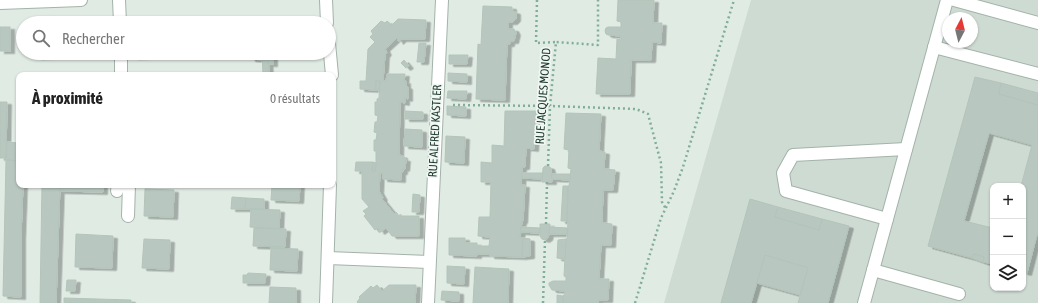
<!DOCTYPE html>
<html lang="fr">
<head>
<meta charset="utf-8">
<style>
  :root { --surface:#fff; --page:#f6f6f6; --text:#222; --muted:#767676; --line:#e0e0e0 }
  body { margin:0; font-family:"Asap Condensed",sans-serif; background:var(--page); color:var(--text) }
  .controls { position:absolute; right:12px; bottom:12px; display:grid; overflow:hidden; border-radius:8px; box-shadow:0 1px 3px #0004 }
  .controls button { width:36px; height:36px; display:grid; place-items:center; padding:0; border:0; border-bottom:1px solid var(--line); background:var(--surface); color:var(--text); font:20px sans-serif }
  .compass { position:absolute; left:942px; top:12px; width:36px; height:36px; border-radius:50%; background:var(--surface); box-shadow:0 1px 3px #0004; rotate:7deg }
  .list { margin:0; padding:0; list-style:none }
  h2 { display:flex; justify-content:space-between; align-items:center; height:52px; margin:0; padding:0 16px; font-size:17px }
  h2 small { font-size:13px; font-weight:400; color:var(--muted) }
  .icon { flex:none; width:22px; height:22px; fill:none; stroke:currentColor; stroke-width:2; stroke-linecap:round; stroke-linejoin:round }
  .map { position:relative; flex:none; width:1038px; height:303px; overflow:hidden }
  .search { position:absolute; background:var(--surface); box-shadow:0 1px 3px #0004; left:16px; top:16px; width:320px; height:44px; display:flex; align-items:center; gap:10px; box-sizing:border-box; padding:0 14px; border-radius:22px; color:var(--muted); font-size:15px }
  .panel { position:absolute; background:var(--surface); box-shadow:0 1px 3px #0004; left:16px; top:72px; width:320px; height:116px; border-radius:8px }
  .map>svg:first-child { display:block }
  .built { fill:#cedbd3; fill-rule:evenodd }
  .building { fill:#b8c8c0; stroke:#b3c4ba; filter:url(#shadow) }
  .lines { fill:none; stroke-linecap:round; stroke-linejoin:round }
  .minor-casing { stroke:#a3b3aa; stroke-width:14 }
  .path { stroke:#81ae99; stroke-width:2.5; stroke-dasharray:2 3; stroke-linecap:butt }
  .minor { stroke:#fff; stroke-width:12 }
  .labels { text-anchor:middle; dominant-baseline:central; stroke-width:3.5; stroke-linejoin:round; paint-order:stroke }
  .street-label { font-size:12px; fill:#213b30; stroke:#f0f7f3 }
</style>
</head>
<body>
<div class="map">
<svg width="1038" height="303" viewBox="0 0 1038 303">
  <defs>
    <filter id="shadow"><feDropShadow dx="4.5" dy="2.5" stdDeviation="0" flood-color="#0004"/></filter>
  </defs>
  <rect width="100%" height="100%" fill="#e0ebe4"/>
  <path class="built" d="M751,0H1038V303H664ZM948,18H972V42H948ZM993,186H1023V288H993Z"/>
  <g class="building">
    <path d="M618,0H654L653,23H662L661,43L652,42L651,60H631L630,94H596L598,58L616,59L617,39L621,40V36L608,35L606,34L605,31L606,28L608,27H621V22L617,21Z"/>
    <path d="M483,6L512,7V11L516,12V19L513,22H508V29H514L516,33L514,41H510V44H507L505,100L476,99L478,44L481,45Z"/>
    <path d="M398,19L426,20L425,39H402L399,42L397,38L385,49L387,53L385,55L383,81H386L387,74H405L404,82L406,81V86L408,87V99L405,98V103L400,102L399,155L403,156V159H406L405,169L403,168V172H401V180L383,179V173H380L379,191L383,198L382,199L394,214L396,212L399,216H419V236H392L386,228L380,232L378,228L375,230L364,216L366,214L363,211L369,207L362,199V171H355L356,162H373L372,171H375L376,163V151H374V140H376L377,133L374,132L375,122H377L378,116L375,115V102H377V99L379,98L380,81H376V90L360,89V81H366L368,49L375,42L370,37L373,34L371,31L381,21L385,23L387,21L392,25Z"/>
    <rect x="239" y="21" width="23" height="2"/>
    <path d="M262,21H284L285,23H262Z"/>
    <rect x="175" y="22" width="28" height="1"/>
    <rect x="0" y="27" width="10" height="24"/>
    <path d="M419,43H426L424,62H417Z"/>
    <path d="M37,53H60V56L37,57Z"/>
    <path d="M60,53H85V55L60,56Z"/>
    <path d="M134,53H160V56L134,57Z"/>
    <path d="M250,53H262L263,60L251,59Z"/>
    <path d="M262,53H268L269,75H263Z"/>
    <rect x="268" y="53" width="5" height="11"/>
    <path d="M449,55H468L467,64H449Z"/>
    <path d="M404,60L409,66L406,68L401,63Z"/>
    <path d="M448,73L467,74V82L448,81Z"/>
    <path d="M975,77L1001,83L999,94L1038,105V231L1027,273L1023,272V186H1021L1032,145L989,133L964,221L993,228V264L983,262L984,257L974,254L972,258L928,246Z"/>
    <path d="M376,81H380L379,90H376Z"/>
    <path d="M1001,83L1038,93V105L999,94Z"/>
    <path d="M448,91H467L466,99L447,98Z"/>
    <path d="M0,102H7L6,158H0Z"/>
    <path d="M447,106L466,107V116L447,115Z"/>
    <path d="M405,111L423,112V119H405Z"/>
    <path d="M505,111H536L534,149L526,148L525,167H522L521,185H525L523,221H522L520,238H523L522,257L490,256V254H477V256L449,255V238H465V243H477V246H489L490,237L478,236L479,217H490L491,182H481V162L492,163V145L504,146Z"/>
    <path d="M566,113L601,114L599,151L605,152L604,169L615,170L613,190H603L602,223L612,224L611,245H601L599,279H609L608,300H598V303H563V296L564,295L565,291L552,290L549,285V283L553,281H566V277L564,276L566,239H567L568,221H567L568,186H569L571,169L568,168L569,150L564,149Z"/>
    <path d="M405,129L422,130V147L404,146Z"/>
    <path d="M446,136L465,137L464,163L445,162Z"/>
    <path d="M7,142L18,143L17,161L6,160Z"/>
    <path d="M6,160L19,161V185H23L21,236V297L3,296Z"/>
    <path d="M373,162L376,163L375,171H372Z"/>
    <path d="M545,166L550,167L551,170L552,182H542L543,168Z"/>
    <path d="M522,173H543L542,179L522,178Z"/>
    <path d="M552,174H570V180L552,179Z"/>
    <path d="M42,185H60L56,303H40Z"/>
    <path d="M60,185H103V192L60,191Z"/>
    <path d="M272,185H300L299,201L271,200Z"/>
    <path d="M563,186H568L567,221H561Z"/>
    <path d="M145,189L174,190L173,217L144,216Z"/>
    <path d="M413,194L420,195L419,212H412Z"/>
    <path d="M232,197L246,198L245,209H231Z"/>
    <path d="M246,198L264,199V209H245Z"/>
    <path d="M750,199L778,207L775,217L819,230L822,219L849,226L828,303H798L808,268L765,255L751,303H721Z"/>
    <path d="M778,207L822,219L819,230L775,217Z"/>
    <path d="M251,209L280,210L279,229L250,227Z"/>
    <path d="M540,224H550L549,234L548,238L545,240L542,239L540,236Z"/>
    <path d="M521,227L540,228L539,233L520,232Z"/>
    <path d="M550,227L567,228V234H549Z"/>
    <path d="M254,228L286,229L285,247L253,246Z"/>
    <path d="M76,234L113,236L112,268L75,267Z"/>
    <path d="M523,238L530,239V256L522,257Z"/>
    <path d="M144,239L170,240L169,269L142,268Z"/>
    <path d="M566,239L565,259L557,258L558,240Z"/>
    <path d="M271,248L298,249L297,271L270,270Z"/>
    <path d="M974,254L984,257L983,262L972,258Z"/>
    <path d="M765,255L808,268L800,295L757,283Z"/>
    <path d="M447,266L465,267L464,284L447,283Z"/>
    <path d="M475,267L509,269L508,303H473Z"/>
    <path d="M248,273L266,274L265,283H243V275H247Z"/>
    <path d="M67,280H76L75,291H66Z"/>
    <path d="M377,285L382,291L389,285H416L415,303H358L357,302L360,298L359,297L371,286L373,288Z"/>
    <path d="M270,287L296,288V303H269Z"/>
    <path d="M442,291L459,292V301L441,300Z"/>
    <path d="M557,295L563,296V303H557Z"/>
    <path d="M64,298L131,300V303H64Z"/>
  </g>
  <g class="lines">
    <defs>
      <g id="minor">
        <path d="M119,0L120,23"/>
        <path d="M326,0L327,23"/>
        <path d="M954,0L1038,23"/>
        <path d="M0,3L81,0"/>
        <path d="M329,43L332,75"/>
        <path d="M934,47L1038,74"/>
        <path d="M121,53V75"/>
        <path d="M117,191L118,185"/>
        <path d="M128,216L129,185"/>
        <path d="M887,219L786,191L783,173L793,155L906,149"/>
        <path d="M328,258L429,262"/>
        <path d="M873,270L959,294"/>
        <path d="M326,303L330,185"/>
        <path d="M428,303L442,0"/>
        <path d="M864,303L947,0"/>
      </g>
    </defs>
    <use href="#minor" class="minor-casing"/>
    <g class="path">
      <path d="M537,0L536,43L556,42"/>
      <path d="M453,105L550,106L636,109L648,114L661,163L662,202L666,209"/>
      <path d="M548,166L550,106L556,42L598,45V0"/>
      <path d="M546,224L547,182"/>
      <path d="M543,303L545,240"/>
      <path d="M635,303L661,218L674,191L683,167L734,0"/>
    </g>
    <use href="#minor" class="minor"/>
  </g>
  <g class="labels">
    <g class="street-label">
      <text transform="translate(543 96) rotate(-86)">RUE JACQUES MONOD</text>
      <text transform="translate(435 131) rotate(-87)">RUE ALFRED KASTLER</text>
    </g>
  </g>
</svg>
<div class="controls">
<button>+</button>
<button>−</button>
<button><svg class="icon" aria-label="layers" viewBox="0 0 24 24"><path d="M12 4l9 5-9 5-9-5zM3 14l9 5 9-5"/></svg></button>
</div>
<svg class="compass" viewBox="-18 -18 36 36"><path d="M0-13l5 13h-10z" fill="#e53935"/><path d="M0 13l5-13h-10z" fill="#767676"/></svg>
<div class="search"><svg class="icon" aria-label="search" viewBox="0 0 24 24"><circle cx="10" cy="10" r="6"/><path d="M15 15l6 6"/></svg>Rechercher</div>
<section class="panel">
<h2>À proximité<small>0 résultats</small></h2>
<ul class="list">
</ul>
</section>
</div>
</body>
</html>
